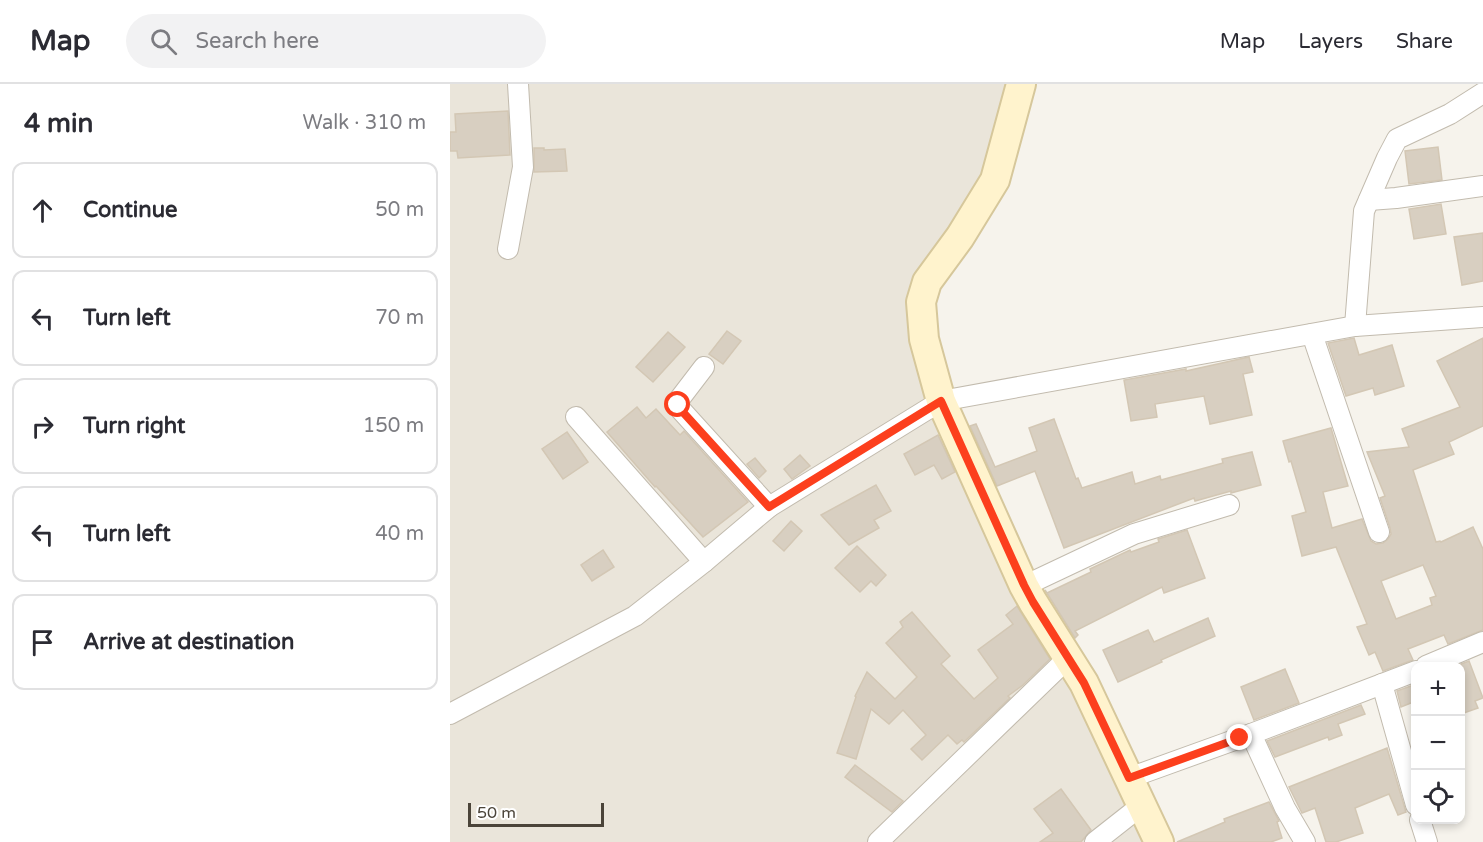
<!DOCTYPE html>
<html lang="en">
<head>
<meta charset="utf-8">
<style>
  :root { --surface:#fff; --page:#f2f2f3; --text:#2b2b33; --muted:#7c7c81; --line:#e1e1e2 }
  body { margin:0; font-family:"Varela Round",sans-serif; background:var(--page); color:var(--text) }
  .controls { position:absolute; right:18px; bottom:18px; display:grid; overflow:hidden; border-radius:12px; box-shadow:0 3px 9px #0003 }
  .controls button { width:54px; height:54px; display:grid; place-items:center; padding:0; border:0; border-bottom:2px solid var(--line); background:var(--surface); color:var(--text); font:30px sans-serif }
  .scale { position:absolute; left:18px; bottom:15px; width:136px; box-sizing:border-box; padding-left:6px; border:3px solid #4b4439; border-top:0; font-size:16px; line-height:21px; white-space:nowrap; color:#4b4439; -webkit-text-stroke:4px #fff; paint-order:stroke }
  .stop { position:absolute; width:18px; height:18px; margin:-14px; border:4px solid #fc3f1d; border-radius:50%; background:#fff }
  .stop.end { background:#fc3f1d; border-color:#fff; box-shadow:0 2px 6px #0008 }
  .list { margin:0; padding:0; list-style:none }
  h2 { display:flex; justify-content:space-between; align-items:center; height:78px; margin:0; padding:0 24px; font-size:26px }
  h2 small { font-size:20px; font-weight:400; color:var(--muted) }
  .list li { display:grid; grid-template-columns:39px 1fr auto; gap:18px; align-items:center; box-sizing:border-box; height:96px; margin:0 12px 12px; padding:0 12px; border:2px solid var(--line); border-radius:12px }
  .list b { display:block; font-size:22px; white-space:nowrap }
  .list em { font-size:20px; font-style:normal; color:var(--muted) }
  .icon { flex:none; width:33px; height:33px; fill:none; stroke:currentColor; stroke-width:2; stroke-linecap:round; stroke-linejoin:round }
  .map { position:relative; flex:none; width:1033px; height:758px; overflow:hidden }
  header { display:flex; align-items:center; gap:36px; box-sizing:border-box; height:84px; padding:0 30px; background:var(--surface); border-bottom:2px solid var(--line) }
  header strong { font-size:28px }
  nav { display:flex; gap:33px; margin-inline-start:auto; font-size:21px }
  .search { width:420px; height:54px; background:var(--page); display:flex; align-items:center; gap:15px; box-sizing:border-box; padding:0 21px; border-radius:33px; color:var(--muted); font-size:22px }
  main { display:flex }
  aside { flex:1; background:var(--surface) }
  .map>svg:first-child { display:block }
  .residential { fill:#eae5da }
  .building { fill:#d8cfc1; stroke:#d3c7b4; stroke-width:1.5; fill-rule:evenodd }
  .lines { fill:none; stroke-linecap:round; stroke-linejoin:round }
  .street-casing { stroke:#c2bbae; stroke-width:22 }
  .secondary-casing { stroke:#d6c79b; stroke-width:32 }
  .street { stroke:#fff; stroke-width:20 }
  .secondary { stroke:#fff3cd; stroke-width:28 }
  .route { stroke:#fc3f1d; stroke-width:8 }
</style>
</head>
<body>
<header>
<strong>Map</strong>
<div class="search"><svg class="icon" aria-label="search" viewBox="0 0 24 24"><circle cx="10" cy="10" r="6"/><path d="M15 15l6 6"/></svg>Search here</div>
<nav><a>Map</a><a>Layers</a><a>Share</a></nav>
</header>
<main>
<aside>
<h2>4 min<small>Walk · 310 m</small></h2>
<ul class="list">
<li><svg class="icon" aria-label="ahead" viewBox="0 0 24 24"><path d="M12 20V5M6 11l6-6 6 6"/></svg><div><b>Continue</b></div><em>50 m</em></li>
<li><svg class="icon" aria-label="left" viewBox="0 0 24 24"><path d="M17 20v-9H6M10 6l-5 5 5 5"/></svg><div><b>Turn left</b></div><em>70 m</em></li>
<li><svg class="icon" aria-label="right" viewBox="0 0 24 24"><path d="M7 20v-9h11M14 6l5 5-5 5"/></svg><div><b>Turn right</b></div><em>150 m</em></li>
<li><svg class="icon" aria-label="left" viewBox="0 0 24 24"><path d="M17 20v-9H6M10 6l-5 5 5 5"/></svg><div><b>Turn left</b></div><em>40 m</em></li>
<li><svg class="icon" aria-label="arrive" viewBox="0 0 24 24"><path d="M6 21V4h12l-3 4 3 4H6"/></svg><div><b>Arrive at destination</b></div></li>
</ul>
</aside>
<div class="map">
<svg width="1033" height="758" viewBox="0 0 1033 758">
  <rect width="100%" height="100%" fill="#f6f3ec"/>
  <path class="residential" d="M0,0H571L545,96L486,184L474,255L709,758H0Z"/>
  <g class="building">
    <path d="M58,27L60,71L8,74L7,67H0V48H6L5,30Z"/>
    <path d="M988,63L992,96L959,100L955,67Z"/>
    <path d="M84,64H94V66L115,65L117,87L84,88Z"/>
    <path d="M991,120L996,150L964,155L959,125Z"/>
    <path d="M1033,149V197L1012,201L1004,153Z"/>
    <path d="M277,247L291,257L273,280L259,270Z"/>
    <path d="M218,248L235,263L203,298L186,283Z"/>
    <path d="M904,254L909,271L942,261L954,302L925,311L923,304L896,312L878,259Z"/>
    <path d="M1033,254V342L999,358L1004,370L963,386L986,458L990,457L991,458L1023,443L1033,465V546L998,560L994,551L958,565L963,576L933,587L925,568L919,571L907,543L917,540L886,463L852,472L842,432L856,428L841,377L839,378L833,357L881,344L898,402L873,408L882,444L912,435L921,457L926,460L933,459L938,455L941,450L940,444L930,414L935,412L917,368L959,363L952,345L1010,323L987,277ZM973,481L986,512L980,514L982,521L946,535L931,497Z"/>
    <path d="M799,273L803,288L793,290L802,331L760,340L754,312L705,320L707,333L681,337L674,296L736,285V287Z"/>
    <path d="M187,323L196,334L206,325L230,351L234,347L298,418L253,453L206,402L205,403L157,348Z"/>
    <path d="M604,335L626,395L628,394L632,404L682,388L685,400L710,392L711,396L773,379L772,375L802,368L811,401L781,409V407L745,417L744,414L614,464L585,387L547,402L520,342L526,340L545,383L587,367L579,344Z"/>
    <path d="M117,348L138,378L113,395L92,365Z"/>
    <path d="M488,351L505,388L492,395L484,381L465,391L454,370Z"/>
    <path d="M350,371L360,382L342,395L334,385Z"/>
    <path d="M305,374L316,387L309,394L297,380Z"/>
    <path d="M426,401L441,427L424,436L429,444L399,461L371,431Z"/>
    <path d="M341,437L352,447L334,467L323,457Z"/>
    <path d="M737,446L755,494L714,509L712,503L625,547L628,551L625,554L595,506L597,509L641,488L640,485L680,466L681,468L709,458L708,455Z"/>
    <path d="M407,462L436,491L426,502L421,497L410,508L385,484Z"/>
    <path d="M153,466L164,483L142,497L131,481Z"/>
    <path d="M567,522L600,575L573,601L558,612L560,614L514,658L512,656L507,660L498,651L472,676L461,665L476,651L453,626L439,640L421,625L406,675L387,669L406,613L405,612L417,588L445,615L467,593L436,559L453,543L450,538L462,528L500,572L491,580L524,615L548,594L528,566L563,540L556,531Z"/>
    <path d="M758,534L765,552L711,576L712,578L668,598L653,566L698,546L704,558Z"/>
    <path d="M1019,577L1033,614L1025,617L1028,624L1011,630V580Z"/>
    <path d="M835,585L849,619L804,636L791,603Z"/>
    <path d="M966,600V617L951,623L947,607Z"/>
    <path d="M911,621L915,630L888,640L892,651L879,656L878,653L825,673L817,657Z"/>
    <path d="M937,664L956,728L948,731L939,710L905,724L913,749L886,758H876L865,724L852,729L839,703Z"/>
    <path d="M405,681L453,717L442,728L395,693Z"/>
    <path d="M611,705L641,746L631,758H590L603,749L584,725Z"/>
    <path d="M819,718L829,737L827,738L832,754L821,758H727L775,738L774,735Z"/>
  </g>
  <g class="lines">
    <defs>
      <g id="street">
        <path d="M919,116L946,114L1033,102"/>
        <path d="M58,165L73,83L68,0"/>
        <path d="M905,242L914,127L937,74L947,55L1000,30L1033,9"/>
        <path d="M862,250L929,448"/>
        <path d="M254,283L228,317V321L231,326L319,423"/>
        <path d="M126,333L254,478"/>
        <path d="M574,502L684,450L779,421"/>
        <path d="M976,582L1033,558"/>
        <path d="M932,600L966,721"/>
        <path d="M0,630L185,532L254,478L319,423L491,317L905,242L1033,233"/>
        <path d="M801,650L835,724L855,758"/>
        <path d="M679,694L801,650L966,587"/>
        <path d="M970,736L977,758"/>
        <path d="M428,758L618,574"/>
        <path d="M645,758L692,721"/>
      </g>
      <path id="secondary" d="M571,0L545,96L510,153L477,198L471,218L474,255L491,317L574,502L583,518L634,599L709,758"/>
    </defs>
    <use href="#street" class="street-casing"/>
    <use href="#secondary" class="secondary-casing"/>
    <use href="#street" class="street"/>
    <use href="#secondary" class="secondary"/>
  </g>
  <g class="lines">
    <path class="route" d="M228,321L231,326L319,423L491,317L574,501L583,518L634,599L679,694L790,654"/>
  </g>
</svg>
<div class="controls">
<button>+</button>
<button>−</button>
<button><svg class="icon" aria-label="locate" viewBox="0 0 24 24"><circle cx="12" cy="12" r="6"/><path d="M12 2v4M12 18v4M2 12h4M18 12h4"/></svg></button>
</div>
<div class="scale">50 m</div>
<div class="stop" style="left:228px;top:321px"></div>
<div class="stop end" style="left:790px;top:654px"></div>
</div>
</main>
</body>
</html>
